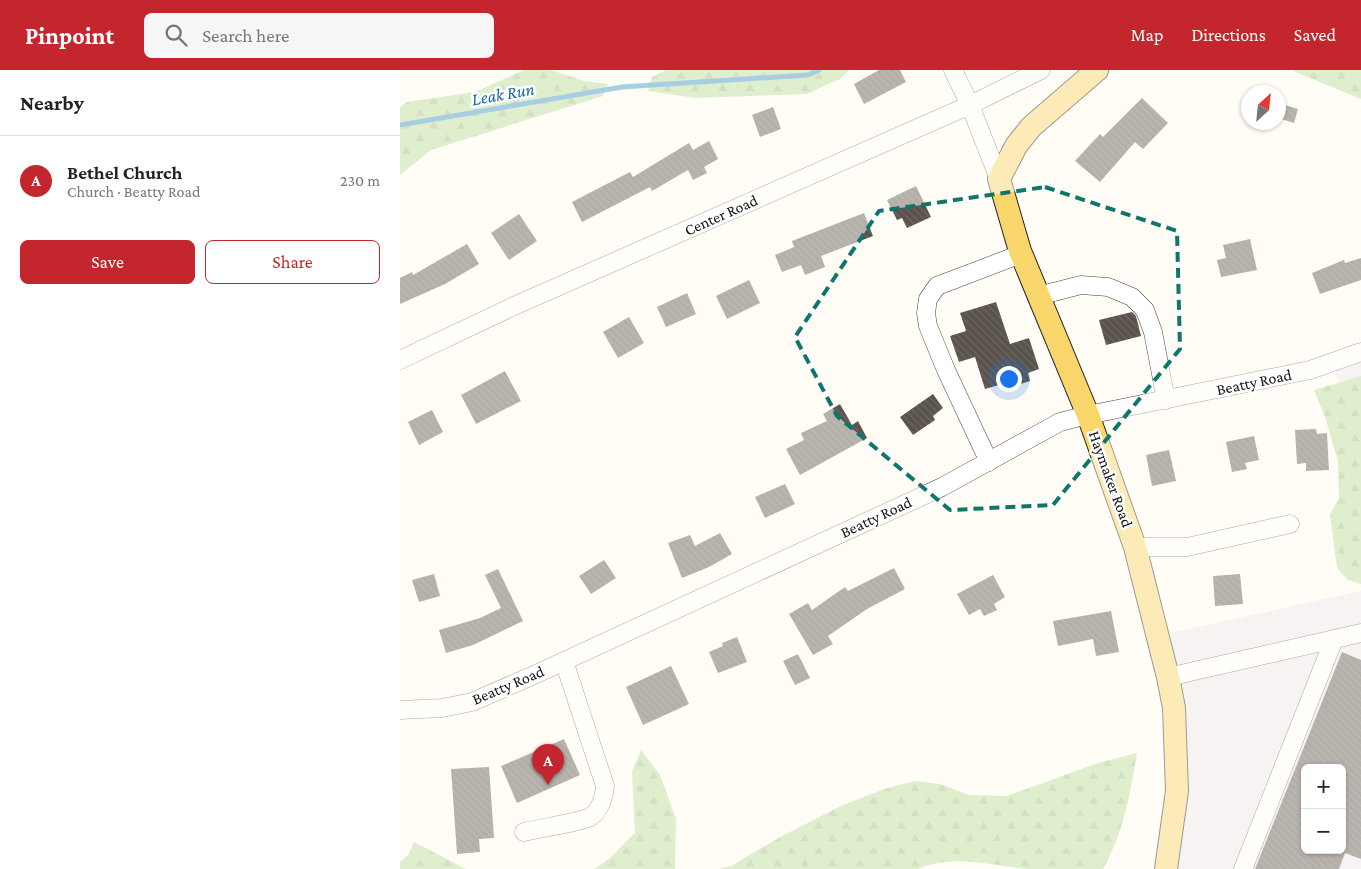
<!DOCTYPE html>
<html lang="en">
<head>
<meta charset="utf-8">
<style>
  :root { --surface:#fff; --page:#f6f6f6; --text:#222; --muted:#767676; --line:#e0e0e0; --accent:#c4262e }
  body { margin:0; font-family:"Crimson Pro",serif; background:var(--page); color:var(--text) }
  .controls { position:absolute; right:15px; bottom:15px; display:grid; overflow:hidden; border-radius:8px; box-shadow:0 1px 4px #0004 }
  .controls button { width:45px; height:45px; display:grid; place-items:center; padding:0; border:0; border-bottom:1px solid var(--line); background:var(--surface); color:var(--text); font:25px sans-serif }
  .compass { position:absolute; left:841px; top:15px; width:45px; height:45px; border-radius:50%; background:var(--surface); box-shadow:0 1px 4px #0004; rotate:27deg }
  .you { position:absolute; left:608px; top:308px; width:18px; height:18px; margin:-12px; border:4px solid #fff; border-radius:50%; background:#1a73e8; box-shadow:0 0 0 8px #1a73e833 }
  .badge { display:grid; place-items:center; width:32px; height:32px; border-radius:50%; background:var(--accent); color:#fff; font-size:16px; font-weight:700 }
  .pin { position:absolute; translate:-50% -41px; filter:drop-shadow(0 1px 2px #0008) }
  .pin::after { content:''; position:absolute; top:26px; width:18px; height:15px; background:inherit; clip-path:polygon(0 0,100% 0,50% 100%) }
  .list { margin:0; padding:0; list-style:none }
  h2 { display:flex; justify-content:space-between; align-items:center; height:65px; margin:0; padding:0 20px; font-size:21px }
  h2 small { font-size:16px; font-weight:400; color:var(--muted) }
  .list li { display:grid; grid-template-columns:32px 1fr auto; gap:15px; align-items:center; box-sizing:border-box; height:90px; padding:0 20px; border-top:1px solid var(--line) }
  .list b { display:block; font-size:19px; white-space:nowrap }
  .list p { margin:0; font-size:16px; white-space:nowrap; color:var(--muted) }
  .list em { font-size:16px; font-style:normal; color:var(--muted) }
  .actions { display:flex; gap:10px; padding:15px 20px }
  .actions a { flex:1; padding:11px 0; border:1px solid var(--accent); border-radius:8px; text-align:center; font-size:18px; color:var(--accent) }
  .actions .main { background:var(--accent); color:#fff }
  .icon { flex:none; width:28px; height:28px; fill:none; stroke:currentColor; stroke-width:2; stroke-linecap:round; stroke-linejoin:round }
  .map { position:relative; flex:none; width:961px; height:799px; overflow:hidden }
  header { display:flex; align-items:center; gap:30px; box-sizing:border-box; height:70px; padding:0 25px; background:var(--accent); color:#fff }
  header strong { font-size:24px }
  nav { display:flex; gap:28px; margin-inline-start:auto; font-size:18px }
  .search { width:350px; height:45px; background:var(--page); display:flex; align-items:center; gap:12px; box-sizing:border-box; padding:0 18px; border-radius:8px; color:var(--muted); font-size:19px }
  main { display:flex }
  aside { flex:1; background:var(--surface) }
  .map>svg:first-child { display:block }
  .industrial { fill:#eee6ef; fill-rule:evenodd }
  .forest { fill:url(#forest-firs) }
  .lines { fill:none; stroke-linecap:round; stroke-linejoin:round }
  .stream { stroke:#3f96cf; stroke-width:5 }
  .building { fill:url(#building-back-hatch); fill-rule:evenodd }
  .minor-casing { stroke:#444; stroke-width:19 }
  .major-casing { stroke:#222; stroke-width:24 }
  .minor { stroke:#fff; stroke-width:18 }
  .major { stroke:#f9d66b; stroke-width:22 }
  .marked { fill:none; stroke:#0f766e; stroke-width:4; stroke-dasharray:10 6; stroke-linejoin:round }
  .labels { text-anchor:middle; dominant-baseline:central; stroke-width:5; stroke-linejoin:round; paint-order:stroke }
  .street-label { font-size:16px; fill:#111; stroke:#fff }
  .water-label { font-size:18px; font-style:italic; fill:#1768a6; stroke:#fff }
</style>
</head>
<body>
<header>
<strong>Pinpoint</strong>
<div class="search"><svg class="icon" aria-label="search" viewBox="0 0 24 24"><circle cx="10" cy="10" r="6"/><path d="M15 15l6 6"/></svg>Search here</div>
<nav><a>Map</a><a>Directions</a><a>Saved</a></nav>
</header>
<main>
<aside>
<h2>Nearby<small></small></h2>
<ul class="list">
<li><span class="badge">A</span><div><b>Bethel Church</b><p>Church · Beatty Road</p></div><em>230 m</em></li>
</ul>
<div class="actions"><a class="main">Save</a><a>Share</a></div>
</aside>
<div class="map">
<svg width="961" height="799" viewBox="0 0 961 799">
  <defs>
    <pattern id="forest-firs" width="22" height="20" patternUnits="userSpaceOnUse" patternTransform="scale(1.25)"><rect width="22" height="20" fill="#b9dc9c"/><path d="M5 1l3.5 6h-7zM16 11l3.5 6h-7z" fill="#9ebc85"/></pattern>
    <pattern id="building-back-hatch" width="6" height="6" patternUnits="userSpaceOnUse" patternTransform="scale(1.25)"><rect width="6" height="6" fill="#5a524d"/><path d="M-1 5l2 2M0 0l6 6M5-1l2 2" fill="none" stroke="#6d6662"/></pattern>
  </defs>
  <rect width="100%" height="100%" fill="#fffdf5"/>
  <g class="industrial">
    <path d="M961,282V435L933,291Z"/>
    <path d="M961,521V799H766L777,721L757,566ZM905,698H942V780H905Z"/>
  </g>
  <g class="forest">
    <path d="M124,0H151L184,11L208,14L203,26L31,80L0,105V37L7,32L75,22Z"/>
    <path d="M266,0H449L440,9L407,24L295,28L248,21L252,7Z"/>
    <path d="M891,0H961V29L956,27Z"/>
    <path d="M961,306V514L948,510L937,498L930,445L939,428L938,391L925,347L914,320Z"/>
    <path d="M241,680L260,705L276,749L275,799H193C210,792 221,775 235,763L232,701Z"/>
    <path d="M737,683C730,725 724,761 703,799C677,799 650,799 625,799C590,795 552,784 518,799H318L331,796L382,766L441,736L484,719L514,711L540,714L569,725L607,726L698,693Z"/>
    <path d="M14,772L66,799H0V792L9,784Z"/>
  </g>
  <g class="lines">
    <path class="stream" d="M0,55L222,17L408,5L419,0"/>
  </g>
  <g class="building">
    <path d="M479,0H500L506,12L464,34L454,14Z"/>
    <path d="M742,28L768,53L743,79L735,72L700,112L675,91L700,64L703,67Z"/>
    <path d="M878,33L898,39L894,53L878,48Z"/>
    <path d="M373,37L381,59L360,67L352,45Z"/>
    <path d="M309,71L318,89L304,97L307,103L293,110L288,100L252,121L250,117L182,152L172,132L230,102L233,107L289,73L293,80Z"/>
    <path d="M516,116L531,147L507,158L502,148L497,150L487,130Z"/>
    <path d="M464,143L473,166L421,186L425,197L405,205L401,195L382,202L375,185L394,177L392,171Z"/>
    <path d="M119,144L137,171L109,190L91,163Z"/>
    <path d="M850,169L857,200L821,207L817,190L826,188L823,175Z"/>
    <path d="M67,174L79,194L45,214L0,234V208L12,202L13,205Z"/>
    <path d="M961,188V210L920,224L912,203L944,190L945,193Z"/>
    <path d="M349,210L360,233L327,249L316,226Z"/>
    <path d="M287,223L296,244L266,257L257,237Z"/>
    <path d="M596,232L610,274L629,268L639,299L628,303L630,311L608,318L606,313L585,319L575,287L559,292L550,266L566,261L560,243Z"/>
    <path d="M732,242L736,246L741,266L706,275L699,250Z"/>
    <path d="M229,247L244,273L218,288L203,262Z"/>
    <path d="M105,301L121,331L76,354L61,325Z"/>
    <path d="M533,324L543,338L533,346L535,350L513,365L500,347Z"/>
    <path d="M440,334L452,355L458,351L467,368L400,405L386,379L404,370L401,363L427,351L423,344Z"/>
    <path d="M32,340L43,362L19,375L8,352Z"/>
    <path d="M916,359L917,364L927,363L929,400L906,401V393L897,394L895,360Z"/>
    <path d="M854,366L859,390L845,393L847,399L832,402L826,372Z"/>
    <path d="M769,380L776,411L752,416L746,385Z"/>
    <path d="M385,414L395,434L365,448L355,427Z"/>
    <path d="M320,463L332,484L309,497L282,508L268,473L290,465L295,476Z"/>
    <path d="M204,490L216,508L191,524L179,506Z"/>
    <path d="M494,498L505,519L467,539L428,566L433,574L413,585L389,544L408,533L412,540L445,517L448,521Z"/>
    <path d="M98,499L123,551L73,575L46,583L39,560L80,548L101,538L85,505Z"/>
    <path d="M34,504L40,526L19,532L12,510Z"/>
    <path d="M840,504L843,534L815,536L813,506Z"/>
    <path d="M593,505L605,527L594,534L597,540L584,546L580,539L569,545L557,524Z"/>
    <path d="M711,541L719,582L696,586L693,569L658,576L653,551Z"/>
    <path d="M337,567L347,592L318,603L309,582L323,576L322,573Z"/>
    <path d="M942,582L961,590V789L945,783L939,799H855ZM905,698H942V780H905Z"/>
    <path d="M398,584L410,608L395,615L383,591Z"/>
    <path d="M271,596L289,634L243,655L226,617Z"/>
    <path d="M164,669L180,705L117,733L101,696Z"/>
    <path d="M89,697L94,768L79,769L80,782L57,784L51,699Z"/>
  </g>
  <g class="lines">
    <defs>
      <g id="minor">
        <path d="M553,0L570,35L599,109"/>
        <path d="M638,226L681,215L708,217L732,227L745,240L753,262L766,330"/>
        <path d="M0,290L114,236L570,35L641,0"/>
        <path d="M589,392L546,300L528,256L526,243L528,229L537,216L621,184"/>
        <path d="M735,477H787L890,454"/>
        <path d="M768,607L961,563"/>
        <path d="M0,640L42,638L72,632L134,605L542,417L660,352L688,345L910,300L961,282"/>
        <path d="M124,762C140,758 177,753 190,747C200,741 204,727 205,716L164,591"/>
        <path d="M843,799L934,569"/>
      </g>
      <path id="major" d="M697,0L631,57L616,76L599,109L620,181L688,345L735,477L768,607L774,638L777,721L766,799"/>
    </defs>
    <use href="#minor" class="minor-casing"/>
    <use href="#major" class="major-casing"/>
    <use href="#minor" class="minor"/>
    <use href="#major" class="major"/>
  </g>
  <path d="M0 0H961V799H0ZM645,117L777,161L780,279L653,435L550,440L437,346L395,267L479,141Z" fill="#fffdf5" fill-opacity=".55" fill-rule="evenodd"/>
  <path class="marked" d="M645,117L777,161L780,279L653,435L550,440L437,346L395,267L479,141Z"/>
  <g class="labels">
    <g class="street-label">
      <text transform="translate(321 145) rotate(-24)">Center Road</text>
      <text transform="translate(854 312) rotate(-12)">Beatty Road</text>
      <text transform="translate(711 409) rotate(70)">Haymaker Road</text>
      <text transform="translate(476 447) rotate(-25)">Beatty Road</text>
      <text transform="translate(108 615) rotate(-23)">Beatty Road</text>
    </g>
    <g class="water-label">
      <text transform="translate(103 24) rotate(-10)">Leak Run</text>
    </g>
  </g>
</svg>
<div class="controls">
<button>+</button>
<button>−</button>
</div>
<svg class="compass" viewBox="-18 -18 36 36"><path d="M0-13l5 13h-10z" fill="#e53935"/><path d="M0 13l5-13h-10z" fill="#767676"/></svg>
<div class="you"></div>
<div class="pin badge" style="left:148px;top:715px">A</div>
</div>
</main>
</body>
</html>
